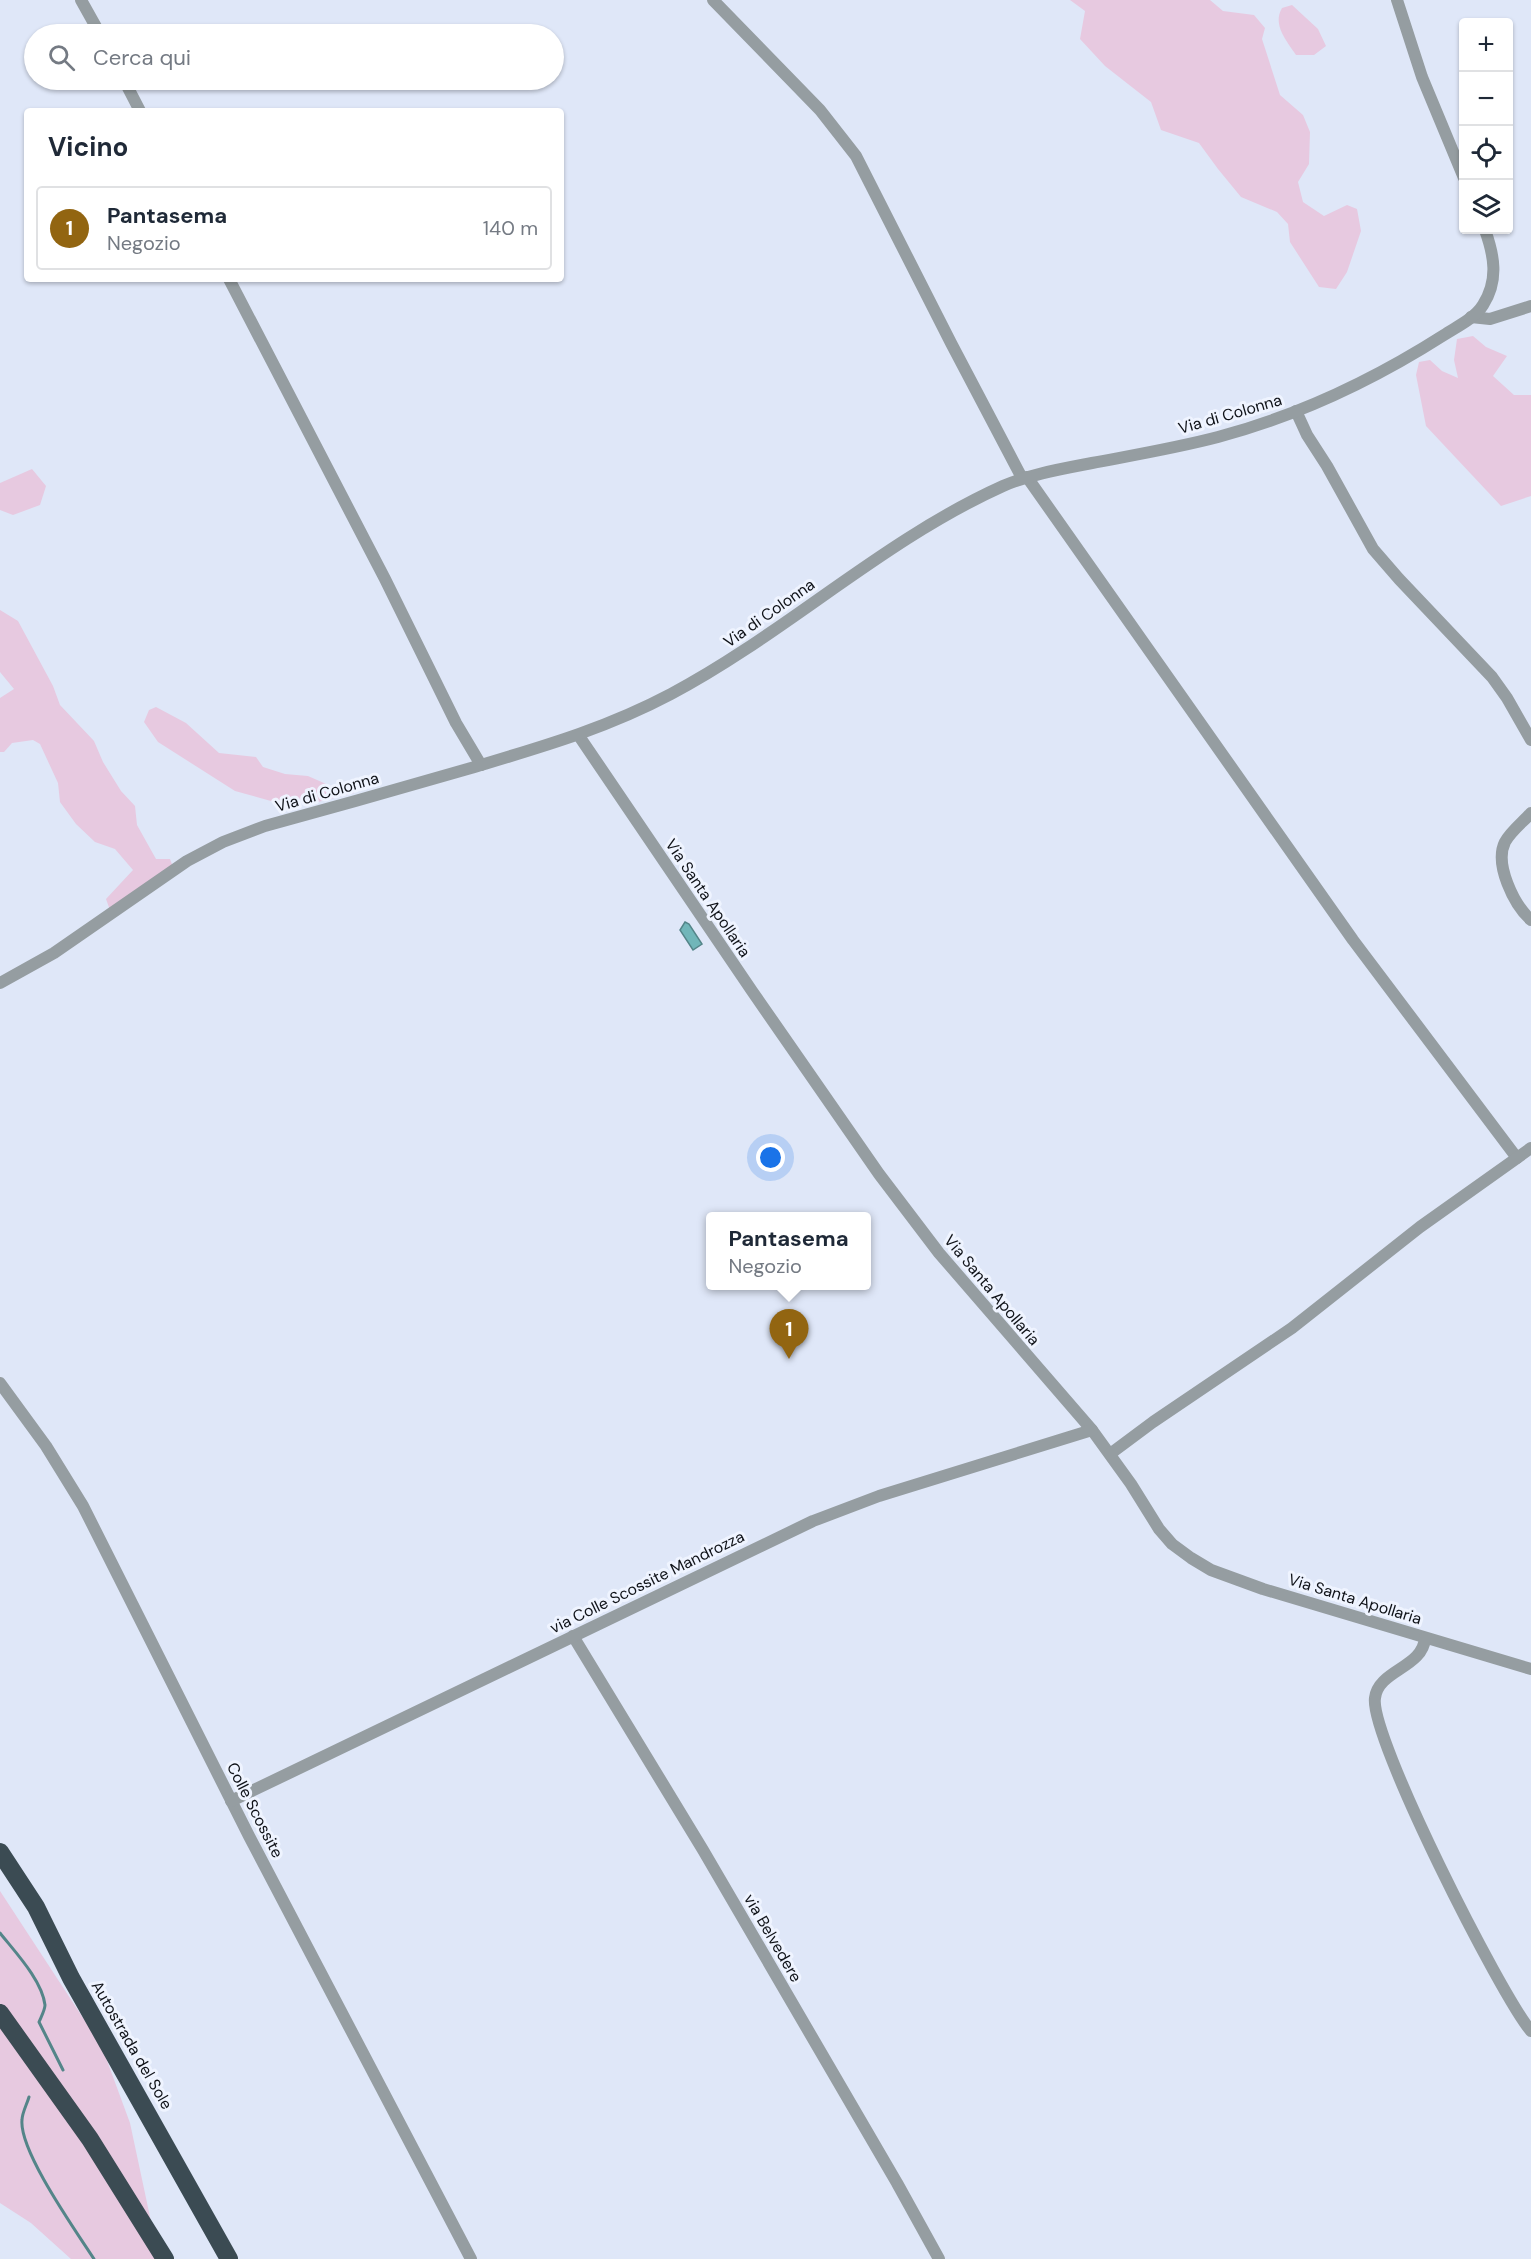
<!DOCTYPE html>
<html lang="it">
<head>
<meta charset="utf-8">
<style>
  :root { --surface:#fff; --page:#f2f2f3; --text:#1f2937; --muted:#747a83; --line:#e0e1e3; --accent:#926511 }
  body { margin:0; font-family:"DM Sans",sans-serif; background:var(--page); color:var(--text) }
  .controls { position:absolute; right:18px; top:18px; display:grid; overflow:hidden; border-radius:6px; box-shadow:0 2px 4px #0004 }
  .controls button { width:54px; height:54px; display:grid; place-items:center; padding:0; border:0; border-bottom:2px solid var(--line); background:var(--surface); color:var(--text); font:30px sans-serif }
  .you { position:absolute; left:771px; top:1158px; width:21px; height:21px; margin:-15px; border:4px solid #fff; border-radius:50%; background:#1a73e8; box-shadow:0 0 0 9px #1a73e833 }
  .badge { display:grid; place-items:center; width:39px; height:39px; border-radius:50%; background:var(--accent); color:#fff; font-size:20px; font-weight:700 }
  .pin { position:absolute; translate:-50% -50px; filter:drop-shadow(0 2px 3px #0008) }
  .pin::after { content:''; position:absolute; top:32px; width:21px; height:18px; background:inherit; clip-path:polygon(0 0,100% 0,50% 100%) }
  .popup { position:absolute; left:706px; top:1212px; width:165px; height:78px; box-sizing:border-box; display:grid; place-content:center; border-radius:6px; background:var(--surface); filter:drop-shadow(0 2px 4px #0005); font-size:20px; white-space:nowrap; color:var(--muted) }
  .popup b { font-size:22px; color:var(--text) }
  .popup::after { content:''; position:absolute; left:50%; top:100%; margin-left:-12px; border:12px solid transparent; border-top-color:var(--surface) }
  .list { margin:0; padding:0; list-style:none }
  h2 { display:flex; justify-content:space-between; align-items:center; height:78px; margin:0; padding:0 24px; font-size:26px }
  h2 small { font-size:20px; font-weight:400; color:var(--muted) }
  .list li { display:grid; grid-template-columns:39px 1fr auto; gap:18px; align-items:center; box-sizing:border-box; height:84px; margin:0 12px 12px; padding:0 12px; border:2px solid var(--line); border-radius:6px }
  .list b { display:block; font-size:22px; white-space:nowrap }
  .list p { margin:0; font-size:20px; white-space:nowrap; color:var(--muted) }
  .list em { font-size:20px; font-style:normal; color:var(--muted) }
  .icon { flex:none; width:33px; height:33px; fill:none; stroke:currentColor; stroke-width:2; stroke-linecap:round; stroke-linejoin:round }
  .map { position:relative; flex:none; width:1531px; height:2259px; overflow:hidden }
  .search { position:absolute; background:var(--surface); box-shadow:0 2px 4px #0004; left:24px; top:24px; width:540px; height:66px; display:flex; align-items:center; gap:15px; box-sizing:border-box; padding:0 21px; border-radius:33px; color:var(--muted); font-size:22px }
  .panel { position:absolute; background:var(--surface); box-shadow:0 2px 4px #0004; left:24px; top:108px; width:540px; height:174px; border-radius:6px }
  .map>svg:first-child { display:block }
  .green { fill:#e7c9e0 }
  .water { fill:#71b6b9; stroke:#548589; stroke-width:1.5 }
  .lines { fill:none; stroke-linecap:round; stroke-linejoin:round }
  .stream { stroke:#548589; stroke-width:3 }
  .minor { stroke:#959da1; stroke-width:12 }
  .highway { stroke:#3b4b53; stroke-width:18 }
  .labels { text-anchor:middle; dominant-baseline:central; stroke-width:6; stroke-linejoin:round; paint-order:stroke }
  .street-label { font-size:16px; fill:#0f1218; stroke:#eff4ff }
</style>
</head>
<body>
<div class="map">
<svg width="1531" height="2259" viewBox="0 0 1531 2259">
  <rect width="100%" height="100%" fill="#dfe7f8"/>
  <g class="green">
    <path d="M1070,0H1210L1223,11L1254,15L1265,28L1262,39L1280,95L1303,115L1310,132L1309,164L1298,182L1303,202L1324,216L1347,205L1357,209L1361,231L1347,272L1336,289L1319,287L1290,242L1288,224L1277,212L1241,197L1218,169L1199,143L1161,130L1151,102L1105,66L1080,39L1085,11Z"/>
    <path d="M1292,5L1318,29L1326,46L1314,55H1296C1287,41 1272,25 1282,8Z"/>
    <path d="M1473,336L1486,347L1507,356L1493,376L1514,395H1531V496L1501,506L1426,426L1416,375L1419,362L1430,360L1442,371L1458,378L1454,360L1457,339Z"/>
    <path d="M32,469L46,486L40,505L13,515L0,510V483Z"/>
    <path d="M0,610L18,621L53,686L60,705L94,741L103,762L121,791L135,806L137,825L156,859H170L173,867L110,910L106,899L133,870L115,849L95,842L76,824L60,802L58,783L40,744L33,740L12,743L4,752H0V698L14,689L0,672Z"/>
    <path d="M156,707L186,723L219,753L256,757L263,767L285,774L308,776L333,787H354V793L314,803L294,799L278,803L235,791L158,742L144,722L149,710Z"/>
    <path d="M0,1891L102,2047L130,2123L159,2259H71L31,2223L0,2203Z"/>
  </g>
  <path class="water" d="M685,922L689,924L702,944L693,950L680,930Z"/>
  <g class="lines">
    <g class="stream">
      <path d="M0,1933C15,1952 42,1980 45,2005C45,2010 41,2017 39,2022L63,2070"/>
      <path d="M29,2097C27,2104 22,2113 22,2120C19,2151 76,2231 94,2259"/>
    </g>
    <g class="minor">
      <path d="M81,0L100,34"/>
      <path d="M713,0L820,110L856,156L951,343L1022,478"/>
      <path d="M1397,0L1422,77L1464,178"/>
      <path d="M124,80L140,111"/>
      <path d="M229,279L385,579L456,723L481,765"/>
      <path d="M1471,317L1490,319L1531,306"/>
      <path d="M1296,411L1307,435L1327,466L1373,549L1399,579L1492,677L1507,698L1531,740"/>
      <path d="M1027,477L1353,940L1517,1158"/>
      <path d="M579,736L752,991L879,1174L939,1253L1092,1430L1131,1484L1159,1529L1172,1544L1191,1558L1211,1570L1263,1589L1531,1669"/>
      <path d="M1531,813C1523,822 1511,831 1505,842C1494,864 1514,905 1531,920"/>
      <path d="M0,983L54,953L187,861L223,842L265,826C334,807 402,788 471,768C541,747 605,729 671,694C786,633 883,540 1003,486C1031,474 1061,469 1092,463C1134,455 1176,448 1218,437C1297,416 1375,379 1444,335C1458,326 1475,318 1483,305C1499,280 1494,255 1485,230"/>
      <path d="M0,1383L46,1446L83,1506L249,1836L471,2259"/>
      <path d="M1110,1454L1153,1422L1292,1328L1420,1227L1531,1148"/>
      <path d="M573,1636L703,1850L897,2183L939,2259"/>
      <path d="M1425,1638C1423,1668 1378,1670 1375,1698C1369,1736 1501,1996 1531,2031"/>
      <path d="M231,1801L813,1521L879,1496L1092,1430"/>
    </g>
    <g class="highway">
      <path d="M0,1852L36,1907L71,1978L229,2259"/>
      <path d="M0,2013L90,2139L165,2259"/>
    </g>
  </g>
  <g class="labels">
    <g class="street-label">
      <text transform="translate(1230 414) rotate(-16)">Via di Colonna</text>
      <text transform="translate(769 613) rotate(-35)">Via di Colonna</text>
      <text transform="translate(327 792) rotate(-16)">Via di Colonna</text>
      <text transform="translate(708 898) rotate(56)">Via Santa Apollaria</text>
      <text transform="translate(992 1290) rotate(50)">Via Santa Apollaria</text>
      <text transform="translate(647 1582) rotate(-26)">via Colle Scossite Mandrozza</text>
      <text transform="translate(1355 1599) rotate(17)">Via Santa Apollaria</text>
      <text transform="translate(255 1810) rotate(63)">Colle Scossite</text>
      <text transform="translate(773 1938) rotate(60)">via Belvedere</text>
      <text transform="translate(132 2045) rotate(60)">Autostrada del Sole</text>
    </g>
  </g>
</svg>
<div class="controls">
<button>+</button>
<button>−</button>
<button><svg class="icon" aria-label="locate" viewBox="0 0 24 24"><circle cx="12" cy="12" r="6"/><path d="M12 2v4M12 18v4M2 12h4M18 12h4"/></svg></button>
<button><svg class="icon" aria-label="layers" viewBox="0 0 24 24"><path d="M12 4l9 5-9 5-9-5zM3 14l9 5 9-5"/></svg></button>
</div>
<div class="you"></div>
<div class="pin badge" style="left:789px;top:1359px">1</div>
<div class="popup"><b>Pantasema</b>Negozio</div>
<div class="search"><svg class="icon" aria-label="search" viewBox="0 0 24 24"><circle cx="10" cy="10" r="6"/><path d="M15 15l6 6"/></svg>Cerca qui</div>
<section class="panel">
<h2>Vicino<small></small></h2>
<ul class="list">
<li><span class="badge">1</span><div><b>Pantasema</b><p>Negozio</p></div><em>140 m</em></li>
</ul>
</section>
</div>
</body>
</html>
